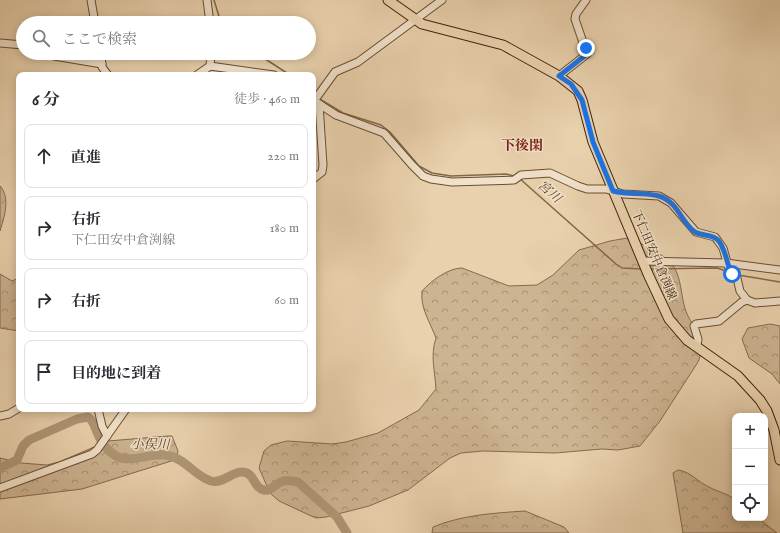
<!DOCTYPE html>
<html lang="ja">
<head>
<meta charset="utf-8">
<style>
  :root { --surface:#fff; --page:#f2f2f3; --text:#2b2b33; --muted:#7c7c81; --line:#e1e1e2 }
  body { margin:0; font-family:"IM FELL English","Noto Serif JP",serif; background:var(--page); color:var(--text) }
  .controls { position:absolute; right:12px; bottom:12px; display:grid; overflow:hidden; border-radius:8px; box-shadow:0 2px 10px #0003 }
  .controls button { width:36px; height:36px; display:grid; place-items:center; padding:0; border:0; border-bottom:1px solid var(--line); background:var(--surface); color:var(--text); font:20px sans-serif }
  .stop { position:absolute; width:12px; height:12px; margin:-9px; border:3px solid #1a73e8; border-radius:50%; background:#fff }
  .stop.end { background:#1a73e8; border-color:#fff; box-shadow:0 1px 4px #0008 }
  .list { margin:0; padding:0; list-style:none }
  h2 { display:flex; justify-content:space-between; align-items:center; height:52px; margin:0; padding:0 16px; font-size:17px }
  h2 small { font-size:13px; font-weight:400; color:var(--muted) }
  .list li { display:grid; grid-template-columns:26px 1fr auto; gap:12px; align-items:center; box-sizing:border-box; height:64px; margin:0 8px 8px; padding:0 8px; border:1px solid var(--line); border-radius:8px }
  .list b { display:block; font-size:15px; white-space:nowrap }
  .list p { margin:0; font-size:13px; white-space:nowrap; color:var(--muted) }
  .list em { font-size:13px; font-style:normal; color:var(--muted) }
  .icon { flex:none; width:22px; height:22px; fill:none; stroke:currentColor; stroke-width:2; stroke-linecap:round; stroke-linejoin:round }
  .map { position:relative; flex:none; width:780px; height:533px; overflow:hidden }
  .search { position:absolute; background:var(--surface); box-shadow:0 2px 10px #0003; left:16px; top:16px; width:300px; height:44px; display:flex; align-items:center; gap:10px; box-sizing:border-box; padding:0 14px; border-radius:22px; color:var(--muted); font-size:15px }
  .panel { position:absolute; background:var(--surface); box-shadow:0 2px 10px #0003; left:16px; top:72px; width:300px; height:340px; border-radius:8px }
  .map>svg:first-child { display:block }
  .forest { fill:url(#forest-crowns); stroke:#866a4c }
  .lines { fill:none; stroke-linecap:round; stroke-linejoin:round }
  .stream { stroke:#826849; stroke-width:1.5 }
  .river { stroke:#af9675; stroke-width:9 }
  .minor-casing { stroke:#6a4e31; stroke-width:9 }
  .major-casing { stroke:#3f2208; stroke-width:11 }
  .minor { stroke:#f1e1ca; stroke-width:7 }
  .major { stroke:#e9d1ad; stroke-width:9 }
  .route { stroke:#1a73e8; stroke-width:5 }
  .labels { text-anchor:middle; dominant-baseline:central; stroke-width:3; stroke-linejoin:round; paint-order:stroke }
  .street-label { font-size:12px; fill:#3f2208; stroke:#f1e1ca }
  .water-label { font-size:13px; font-style:italic; fill:#614529; stroke:#f1e1ca }
  .quarter-label { font-size:14px; font-weight:bold; fill:#7a1f14; stroke:#f1e1ca }
</style>
</head>
<body>
<div class="map">
<svg width="780" height="533" viewBox="0 0 780 533">
  <defs>
    <pattern id="forest-crowns" width="20" height="18" patternUnits="userSpaceOnUse"><rect width="20" height="18" fill="#ccb391"/><path d="M2 6a3 3 0 1 1 6 0M12 15a3 3 0 1 1 6 0" fill="none" stroke="#a79174"/></pattern>
  </defs>
  <rect width="100%" height="100%" fill="#e9d1ad"/>
  <filter id="stains"><feTurbulence type="fractalNoise" baseFrequency=".005" numOctaves="4"/><feColorMatrix values="0 0 0 0 .2 0 0 0 0 .09 0 0 0 0 .02 0 0 0 .5 -.17"/></filter>
  <radialGradient id="worn" r=".72"><stop offset=".6" stop-color="#630" stop-opacity="0"/><stop offset="1" stop-color="#630" stop-opacity=".3"/></radialGradient>
  <g class="forest">
    <path d="M0,186C11,198 4,218 0,231Z"/>
    <path d="M627,238C638,241 662,254 670,262C683,275 680,299 687,314C691,323 698,331 701,341C702,349 701,355 698,362L660,421L640,446L618,450L602,449L555,453L483,451L461,453L450,458L408,490L369,506L326,517L316,518L309,515L279,501L270,493L259,468L264,451L271,445L287,441L332,444L346,442L378,433L419,410L436,389C435,372 430,355 436,338C430,322 420,308 422,291C431,281 448,268 462,268L509,286L537,285L553,275L579,250L610,241Z"/>
    <path d="M0,274L12,281L19,278V331L0,328Z"/>
    <path d="M770,324L780,326V384L772,374L749,358L742,339L748,328Z"/>
    <path d="M168,436H172L178,451L177,456L175,460L168,462L82,489L0,499V458L21,463L47,465L59,462L108,441Z"/>
    <path d="M678,470C691,472 698,482 709,487C718,492 727,493 735,500V518H758L777,533H683L673,473Z"/>
    <path d="M525,511L564,527L569,533H432L433,527C462,515 494,513 525,511Z"/>
  </g>
  <g class="lines">
    <g class="stream">
      <path d="M214,0L221,23"/>
      <path d="M256,53L290,75"/>
      <path d="M318,98L343,113L381,125L390,132L419,166L432,173L451,176L506,174L514,176"/>
      <path d="M519,178L616,264L622,268L642,269"/>
      <path d="M650,269L717,268L729,272"/>
      <path d="M738,275L780,282"/>
    </g>
    <path class="river" d="M0,468L17,460L23,446L29,440L77,419L88,417C94,421 94,426 97,432C101,442 108,452 118,457C129,463 152,453 166,455C186,458 194,476 211,481C223,484 231,472 242,472C255,472 253,488 264,490C270,492 277,483 283,481C288,480 293,481 298,482L337,517L347,533"/>
    <defs>
      <g id="minor">
        <path d="M91,0L95,23"/>
        <path d="M207,0L210,23"/>
        <path d="M0,43L23,45"/>
        <path d="M44,53L54,56L102,64"/>
        <path d="M101,53L102,67L108,75"/>
        <path d="M210,66L211,53"/>
        <path d="M197,75L210,66L274,75"/>
        <path d="M559,76L587,54L575,19L576,14L586,0"/>
        <path d="M313,100L336,115L384,133L412,165L423,176L431,179L452,182L514,180L521,175L550,173L578,186L587,189H606L623,194L659,196L671,203L696,232L715,237L718,241L723,248L728,266L737,278L740,291L747,300"/>
        <path d="M314,101L335,72L358,62L442,0"/>
        <path d="M313,179L322,172L323,165L319,104"/>
        <path d="M643,261L726,263L780,270"/>
        <path d="M697,346L698,339L694,326L696,324L719,321L742,302L747,300L755,303L780,301"/>
        <path d="M98,409L102,426L107,436"/>
        <path d="M0,416L9,414L19,408"/>
        <path d="M0,488L92,454L97,450L126,409"/>
      </g>
      <path id="major" d="M388,0L422,24L503,45L559,76L578,91L582,100L593,142L648,274L669,319L687,340L738,376L760,400L767,411L774,430L780,460"/>
    </defs>
    <use href="#minor" class="minor-casing"/>
    <use href="#major" class="major-casing"/>
    <use href="#minor" class="minor"/>
    <use href="#major" class="major"/>
  </g>
  <g class="lines">
    <path class="route" d="M586,48L587,54L559,76L571,84L582,100L593,142L613,191C628,195 644,192 659,196C678,202 681,222 695,232C702,236 712,234 718,240C726,249 726,263 732,274"/>
  </g>
  <g class="labels">
    <g class="street-label">
      <text transform="translate(654 255) rotate(67)">下仁田安中倉渕線</text>
    </g>
    <g class="water-label">
      <text transform="translate(549 192) rotate(41)">宮川</text>
      <text transform="translate(150 445) rotate(1)">小俣川</text>
    </g>
    <g class="quarter-label">
      <text x="522" y="146">下後閑</text>
    </g>
  </g>
  <rect width="100%" height="100%" filter="url(#stains)"/>
  <rect width="100%" height="100%" fill="url(#worn)"/>
</svg>
<div class="controls">
<button>+</button>
<button>−</button>
<button><svg class="icon" aria-label="locate" viewBox="0 0 24 24"><circle cx="12" cy="12" r="6"/><path d="M12 2v4M12 18v4M2 12h4M18 12h4"/></svg></button>
</div>
<div class="stop" style="left:732px;top:274px"></div>
<div class="stop end" style="left:586px;top:48px"></div>
<div class="search"><svg class="icon" aria-label="search" viewBox="0 0 24 24"><circle cx="10" cy="10" r="6"/><path d="M15 15l6 6"/></svg>ここで検索</div>
<section class="panel">
<h2>6 分<small>徒歩 · 460 m</small></h2>
<ul class="list">
<li><svg class="icon" aria-label="ahead" viewBox="0 0 24 24"><path d="M12 20V5M6 11l6-6 6 6"/></svg><div><b>直進</b></div><em>220 m</em></li>
<li><svg class="icon" aria-label="right" viewBox="0 0 24 24"><path d="M7 20v-9h11M14 6l5 5-5 5"/></svg><div><b>右折</b><p>下仁田安中倉渕線</p></div><em>180 m</em></li>
<li><svg class="icon" aria-label="right" viewBox="0 0 24 24"><path d="M7 20v-9h11M14 6l5 5-5 5"/></svg><div><b>右折</b></div><em>60 m</em></li>
<li><svg class="icon" aria-label="arrive" viewBox="0 0 24 24"><path d="M6 21V4h12l-3 4 3 4H6"/></svg><div><b>目的地に到着</b></div></li>
</ul>
</section>
</div>
</body>
</html>
